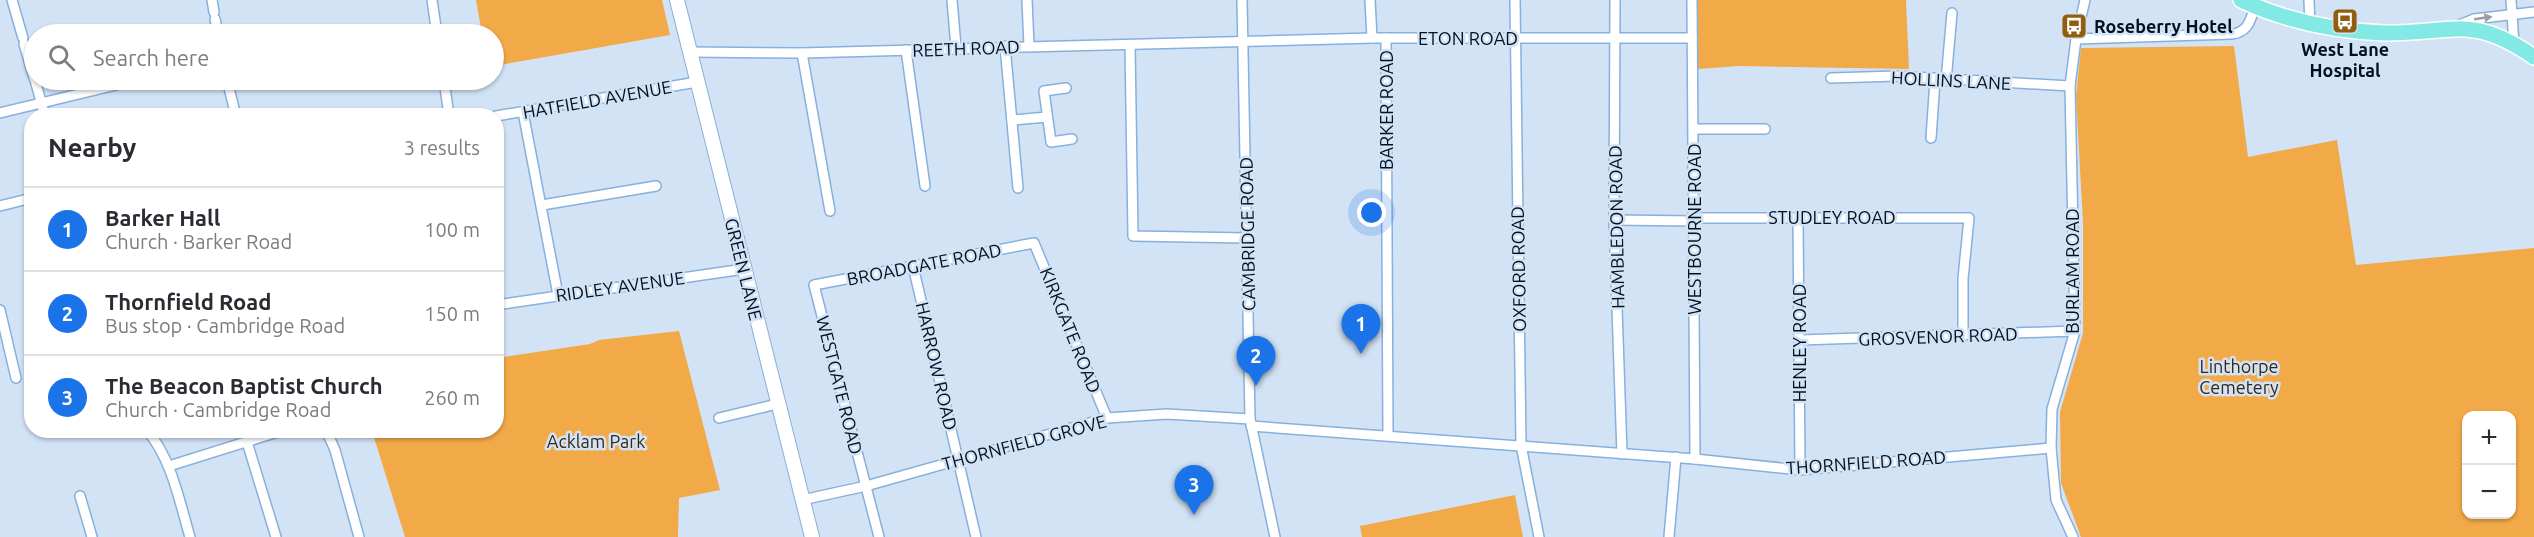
<!DOCTYPE html>
<html lang="en">
<head>
<meta charset="utf-8">
<style>
  :root { --surface:#fff; --page:#f7f7f7; --text:#2b2b33; --muted:#7c7c81; --line:#e1e1e2; --accent:#1a73e8 }
  body { margin:0; font-family:Ubuntu,sans-serif; background:var(--page); color:var(--text) }
  .controls { position:absolute; right:18px; bottom:18px; display:grid; overflow:hidden; border-radius:12px; box-shadow:0 2px 4px #0004 }
  .controls button { width:54px; height:54px; display:grid; place-items:center; padding:0; border:0; border-bottom:2px solid var(--line); background:var(--surface); color:var(--text); font:30px sans-serif }
  .you { position:absolute; left:1372px; top:213px; width:21px; height:21px; margin:-15px; border:4px solid #fff; border-radius:50%; background:#1a73e8; box-shadow:0 0 0 9px #1a73e833 }
  .badge { display:grid; place-items:center; width:39px; height:39px; border-radius:50%; background:var(--accent); color:#fff; font-size:20px; font-weight:700 }
  .pin { position:absolute; translate:-50% -50px; filter:drop-shadow(0 2px 3px #0008) }
  .pin::after { content:''; position:absolute; top:32px; width:21px; height:18px; background:inherit; clip-path:polygon(0 0,100% 0,50% 100%) }
  .list { margin:0; padding:0; list-style:none }
  h2 { display:flex; justify-content:space-between; align-items:center; height:78px; margin:0; padding:0 24px; font-size:26px }
  h2 small { font-size:20px; font-weight:400; color:var(--muted) }
  .list li { display:grid; grid-template-columns:39px 1fr auto; gap:18px; align-items:center; box-sizing:border-box; height:84px; padding:0 24px; border-top:2px solid var(--line) }
  .list b { display:block; font-size:22px; white-space:nowrap }
  .list p { margin:0; font-size:20px; white-space:nowrap; color:var(--muted) }
  .list em { font-size:20px; font-style:normal; color:var(--muted) }
  .icon { flex:none; width:33px; height:33px; fill:none; stroke:currentColor; stroke-width:2; stroke-linecap:round; stroke-linejoin:round }
  .map { position:relative; flex:none; width:2534px; height:537px; overflow:hidden }
  .search { position:absolute; background:var(--surface); box-shadow:0 2px 4px #0004; left:24px; top:24px; width:480px; height:66px; display:flex; align-items:center; gap:15px; box-sizing:border-box; padding:0 21px; border-radius:33px; color:var(--muted); font-size:22px }
  .panel { position:absolute; background:var(--surface); box-shadow:0 2px 4px #0004; left:24px; top:108px; width:480px; height:330px; border-radius:24px }
  .map>svg:first-child { display:block }
  .green { fill:#f2a948; fill-rule:evenodd }
  .lines { fill:none; stroke-linecap:round; stroke-linejoin:round }
  .street-casing { stroke:#87b0dc; stroke-width:12 }
  .secondary-casing { stroke:#87b0dc; stroke-width:16 }
  .primary-casing { stroke:#fff; stroke-width:18 }
  .street { stroke:#fff; stroke-width:9 }
  .secondary { stroke:#fff; stroke-width:14 }
  .primary { stroke:#82e9e5; stroke-width:15 }
  .oneway { fill:#9a9fa5 }
  .labels { text-anchor:middle; dominant-baseline:central; stroke-width:5; stroke-linejoin:round; paint-order:stroke }
  .poi-label { font-size:18px; font-weight:bold; fill:#03101f; stroke:#d2e3f6; text-anchor:start }
  .street-label { font-size:18px; fill:#03101f; stroke:#d2e3f6 }
  .park-label { font-size:18px; fill:#372714; stroke:#d2e3f6 }
</style>
</head>
<body>
<div class="map">
<svg width="2534" height="537" viewBox="0 0 2534 537">
  <rect width="100%" height="100%" fill="#d2e3f6"/>
  <g class="green">
    <path d="M476,0H662L670,35L494,66V34H482Z"/>
    <path d="M1697,0H1906L1909,69L1739,66L1698,69Z"/>
    <path d="M2234,46L2248,157L2337,140L2356,265L2534,248V537H2081L2061,483L2060,412L2083,333V223L2076,96L2081,48ZM2466,416H2512V514H2466Z"/>
    <path d="M679,331L720,490L679,498L678,537H405L372,431L496,430L497,358L590,344L599,340Z"/>
    <path d="M1515,495L1523,537H1362L1360,526Z"/>
  </g>
  <g class="lines">
    <defs>
      <g id="street">
        <path d="M12,0L23,38"/>
        <path d="M212,0L214,12"/>
        <path d="M432,0L437,34"/>
        <path d="M952,0L956,47"/>
        <path d="M1027,0L1029,46"/>
        <path d="M1242,0L1250,419L1275,537"/>
        <path d="M1370,0L1372,38"/>
        <path d="M1515,0L1521,445L1539,537"/>
        <path d="M1615,0L1614,220L1622,454"/>
        <path d="M1692,0L1695,459"/>
        <path d="M2309,0L2310,26"/>
        <path d="M2511,0L2514,44"/>
        <path d="M215,19L218,34"/>
        <path d="M2457,26L2474,19L2534,12"/>
        <path d="M398,34L436,29"/>
        <path d="M1386,38L1388,434"/>
        <path d="M2076,39L2232,34C2248,32 2250,21 2255,7"/>
        <path d="M24,44L34,78"/>
        <path d="M1130,45L1133,236L1247,238"/>
        <path d="M1005,46L1018,188"/>
        <path d="M906,50L925,186"/>
        <path d="M690,52L802,53L1372,38H1692"/>
        <path d="M802,53L830,211"/>
        <path d="M1831,78L1897,76L2070,86"/>
        <path d="M35,80L45,116"/>
        <path d="M227,80L236,116"/>
        <path d="M444,80L449,116"/>
        <path d="M1946,81L1952,13"/>
        <path d="M1066,88L1044,91L1051,142L1072,139"/>
        <path d="M523,112L558,295"/>
        <path d="M0,113L137,80"/>
        <path d="M496,116L697,82"/>
        <path d="M1012,120L1047,117"/>
        <path d="M1694,129H1765"/>
        <path d="M1931,138L1935,80"/>
        <path d="M542,205L656,186"/>
        <path d="M0,206L32,198"/>
        <path d="M1798,217L1800,470"/>
        <path d="M1694,218H1969L1963,279V336"/>
        <path d="M1614,220L1694,221"/>
        <path d="M913,266L976,537"/>
        <path d="M496,305L744,269"/>
        <path d="M0,310L16,378"/>
        <path d="M1800,340L2075,331"/>
        <path d="M719,418L777,404"/>
        <path d="M1251,426L1695,459L1800,470L2051,448"/>
        <path d="M147,430C172,460 179,500 190,537"/>
        <path d="M326,430L335,450L359,537"/>
        <path d="M247,442L276,537"/>
        <path d="M169,466L284,430"/>
        <path d="M80,496L92,537"/>
        <path d="M802,500L866,486L1107,418L1167,414L1250,419"/>
        <path d="M879,537L814,285L1034,243L1107,418"/>
        <path d="M1669,537L1676,457"/>
        <path d="M2073,537L2056,500L2051,448L2052,409L2075,331L2070,86L2076,39L2085,0"/>
      </g>
      <path id="secondary" d="M677,0L812,537"/>
      <path id="primary" d="M2241,0C2286,21 2333,31 2384,33C2452,34 2470,13 2534,57"/>
    </defs>
    <use href="#street" class="street-casing"/>
    <use href="#secondary" class="secondary-casing"/>
    <use href="#primary" class="primary-casing"/>
    <use href="#street" class="street"/>
    <use href="#secondary" class="secondary"/>
    <use href="#primary" class="primary"/>
  </g>
  <defs><path id="oneway-solid" d="M-6-.8H1V-3.2L6.5 0L1 3.2V.8H-6Z" transform="scale(1.5)"/></defs>
  <use class="oneway" href="#oneway-solid" transform="translate(2483 18) rotate(-8)"/>
  <defs>
    <symbol id="bus-square" viewBox="-11 -11 22 22"><rect x="-9" y="-9" width="18" height="18" rx="4" fill="#915e10" stroke="#d2e3f6"/><path d="M-5-6H5V4H4V6H2V4H-2V6H-4V4H-5ZM-3.5-4V0h7V-4ZM-3.5 1.2v1.5H-2V1.2ZM2 1.2v1.5H3.5V1.2Z" fill="#fff"/></symbol>
  </defs>
  <g fill-rule="evenodd">
    <use href="#bus-square" x="2330" y="6" width="30" height="30"/>
    <use href="#bus-square" x="2059" y="11" width="30" height="30"/>
  </g>
  <g class="labels">
    <g class="poi-label">
      <text x="2094" y="26">Roseberry Hotel</text>
      <text x="2345" y="49" text-anchor="middle">West Lane<tspan x="2345" dy="21">Hospital</tspan></text>
    </g>
    <g class="street-label">
      <text x="1468" y="38">ETON ROAD</text>
      <text transform="translate(966 48) rotate(-2)">REETH ROAD</text>
      <text transform="translate(1951 80) rotate(3)">HOLLINS LANE</text>
      <text transform="translate(597 99) rotate(-10)">HATFIELD AVENUE</text>
      <text transform="translate(1386 110) rotate(-90)">BARKER ROAD</text>
      <text x="1832" y="217">STUDLEY ROAD</text>
      <text transform="translate(1616 227) rotate(-91)">HAMBLEDON ROAD</text>
      <text transform="translate(1694 229) rotate(-90)">WESTBOURNE ROAD</text>
      <text transform="translate(1247 234) rotate(-91)">CAMBRIDGE ROAD</text>
      <text transform="translate(924 264) rotate(-11)">BROADGATE ROAD</text>
      <text transform="translate(744 269) rotate(76)">GREEN LANE</text>
      <text transform="translate(1518 269) rotate(-91)">OXFORD ROAD</text>
      <text transform="translate(2072 271) rotate(-90)">BURLAM ROAD</text>
      <text transform="translate(620 286) rotate(-8)">RIDLEY AVENUE</text>
      <text transform="translate(1071 330) rotate(68)">KIRKGATE ROAD</text>
      <text transform="translate(1938 336) rotate(-2)">GROSVENOR ROAD</text>
      <text transform="translate(1799 343) rotate(-90)">HENLEY ROAD</text>
      <text transform="translate(937 366) rotate(77)">HARROW ROAD</text>
      <text transform="translate(840 385) rotate(76)">WESTGATE ROAD</text>
      <text transform="translate(1024 442) rotate(-15)">THORNFIELD GROVE</text>
      <text transform="translate(1866 462) rotate(-4)">THORNFIELD ROAD</text>
    </g>
    <g class="park-label">
      <text x="2239" y="366">Linthorpe<tspan x="2239" dy="21">Cemetery</tspan></text>
      <text x="596" y="441">Acklam Park</text>
    </g>
  </g>
</svg>
<div class="controls">
<button>+</button>
<button>−</button>
</div>
<div class="you"></div>
<div class="pin badge" style="left:1361px;top:354px">1</div>
<div class="pin badge" style="left:1256px;top:386px">2</div>
<div class="pin badge" style="left:1194px;top:515px">3</div>
<div class="search"><svg class="icon" aria-label="search" viewBox="0 0 24 24"><circle cx="10" cy="10" r="6"/><path d="M15 15l6 6"/></svg>Search here</div>
<section class="panel">
<h2>Nearby<small>3 results</small></h2>
<ul class="list">
<li><span class="badge">1</span><div><b>Barker Hall</b><p>Church · Barker Road</p></div><em>100 m</em></li>
<li><span class="badge">2</span><div><b>Thornfield Road</b><p>Bus stop · Cambridge Road</p></div><em>150 m</em></li>
<li><span class="badge">3</span><div><b>The Beacon Baptist Church</b><p>Church · Cambridge Road</p></div><em>260 m</em></li>
</ul>
</section>
</div>
</body>
</html>
